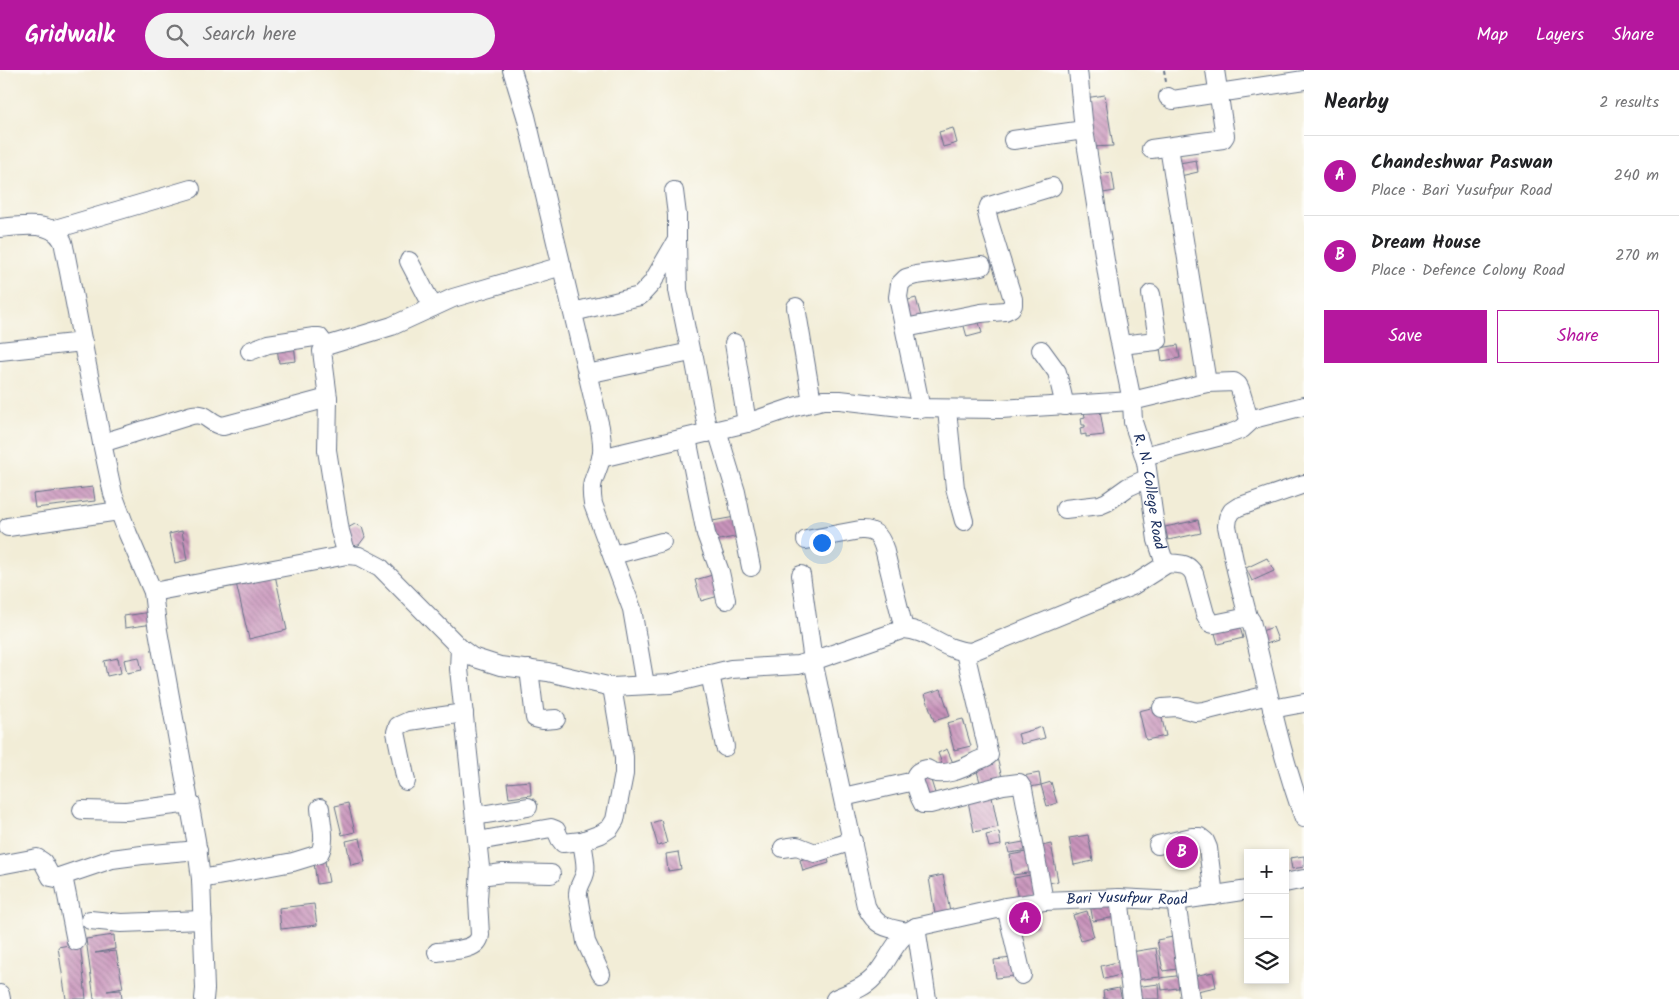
<!DOCTYPE html>
<html lang="en">
<head>
<meta charset="utf-8">
<style>
  :root { --surface:#fff; --page:#f2f2f2; --text:#202124; --muted:#757577; --line:#e0e0e0; --accent:#b5179e }
  body { margin:0; font-family:Kalam,sans-serif; background:var(--page); color:var(--text) }
  .controls { position:absolute; right:15px; bottom:15px; display:grid; overflow:hidden; border-radius:0px; box-shadow:0 2px 8px #0003 }
  .controls button { width:45px; height:45px; display:grid; place-items:center; padding:0; border:0; border-bottom:1px solid var(--line); background:var(--surface); color:var(--text); font:25px sans-serif }
  .you { position:absolute; left:821px; top:472px; width:18px; height:18px; margin:-12px; border:4px solid #fff; border-radius:50%; background:#1a73e8; box-shadow:0 0 0 8px #1a73e833 }
  .badge { display:grid; place-items:center; width:32px; height:32px; border-radius:50%; background:var(--accent); color:#fff; font-size:16px; font-weight:700 }
  .pin { position:absolute; translate:-50% -50%; border:2px solid #fff; box-shadow:0 1px 5px #0006 }
  .list { margin:0; padding:0; list-style:none }
  h2 { display:flex; justify-content:space-between; align-items:center; height:65px; margin:0; padding:0 20px; font-size:21px }
  h2 small { font-size:16px; font-weight:400; color:var(--muted) }
  .list li { display:grid; grid-template-columns:32px 1fr auto; gap:15px; align-items:center; box-sizing:border-box; height:80px; padding:0 20px; border-top:1px solid var(--line) }
  .list b { display:block; font-size:19px; white-space:nowrap }
  .list p { margin:0; font-size:16px; white-space:nowrap; color:var(--muted) }
  .list em { font-size:16px; font-style:normal; color:var(--muted) }
  .actions { display:flex; gap:10px; padding:15px 20px }
  .actions a { flex:1; padding:11px 0; border:1px solid var(--accent); border-radius:0px; text-align:center; font-size:18px; color:var(--accent) }
  .actions .main { background:var(--accent); color:#fff }
  .icon { flex:none; width:28px; height:28px; fill:none; stroke:currentColor; stroke-width:2; stroke-linecap:round; stroke-linejoin:round }
  .map { position:relative; flex:none; width:1304px; height:929px; overflow:hidden }
  header { display:flex; align-items:center; gap:30px; box-sizing:border-box; height:70px; padding:0 25px; background:var(--accent); color:#fff }
  header strong { font-size:24px }
  nav { display:flex; gap:28px; margin-inline-start:auto; font-size:18px }
  .search { width:350px; height:45px; background:var(--page); display:flex; align-items:center; gap:12px; box-sizing:border-box; padding:0 18px; border-radius:28px; color:var(--muted); font-size:19px }
  main { display:flex }
  aside { flex:1; background:var(--surface) }
  .map>svg:first-child { display:block }
  .building { fill:url(#building-back-hatch) }
  .lines { fill:none; stroke-linecap:round; stroke-linejoin:round }
  .minor-casing { stroke:#667288; stroke-width:20 }
  .path { stroke:#667288; stroke-width:2; stroke-dasharray:4 4; stroke-linecap:butt }
  .minor { stroke:#fff; stroke-width:18 }
  .labels { text-anchor:middle; dominant-baseline:central; stroke-width:4; stroke-linejoin:round; paint-order:stroke }
  .street-label { font-size:15px; fill:#1b2f5e; stroke:#fdfcf7 }
</style>
</head>
<body>
<header>
<strong>Gridwalk</strong>
<div class="search"><svg class="icon" aria-label="search" viewBox="0 0 24 24"><circle cx="10" cy="10" r="6"/><path d="M15 15l6 6"/></svg>Search here</div>
<nav><a>Map</a><a>Layers</a><a>Share</a></nav>
</header>
<main>
<div class="map">
<svg width="1304" height="929" viewBox="0 0 1304 929">
  <defs>
    <pattern id="building-back-hatch" width="6" height="6" patternUnits="userSpaceOnUse" patternTransform="scale(1.25)"><rect width="6" height="6" fill="#c994bb"/><path d="M-1 5l2 2M0 0l6 6M5-1l2 2" fill="none" stroke="#a2799b"/></pattern>
  </defs>
  <rect width="100%" height="100%" fill="#fdfcf7"/>
  <filter id="ink" filterUnits="userSpaceOnUse"><feTurbulence type="fractalNoise" baseFrequency=".02" numOctaves="2"/><feDisplacementMap in="SourceGraphic" scale="10" xChannelSelector="R" yChannelSelector="G"/><feConvolveMatrix kernelMatrix="1 2 1 2 8 2 1 2 1" color-interpolation-filters="sRGB"/></filter>
  <filter id="wash" filterUnits="userSpaceOnUse"><feTurbulence type="fractalNoise" baseFrequency=".0096" numOctaves="4" result="noise"/><feDisplacementMap in="SourceGraphic" scale="20" xChannelSelector="R" yChannelSelector="G"/><feGaussianBlur stdDeviation="1.12" result="paint"/><feColorMatrix in="noise" values="0 0 0 0 0 0 0 0 0 0 0 0 0 0 0 0 0 1.4 0 .05"/><feComposite in="paint" operator="in"/></filter>
  <g filter="url(#wash)">
    <rect width="100%" height="100%" fill="#f2edd7"/>
    <g id="blocks">
      <g class="building">
        <path d="M1105,25L1113,76L1092,77L1085,28Z"/>
        <path d="M953,58L957,73L943,77L939,62Z"/>
        <path d="M1196,90L1198,102L1176,107L1174,94Z"/>
        <path d="M1112,102L1115,121L1097,124L1094,105Z"/>
        <path d="M916,228L921,247L906,252L901,232Z"/>
        <path d="M977,245L982,263L967,267L962,249Z"/>
        <path d="M294,275L296,291L279,293L277,277Z"/>
        <path d="M1178,275L1180,288L1162,291L1160,278Z"/>
        <path d="M1100,340L1104,365L1086,367V364L1081,365L1080,358L1085,357V355H1082L1081,348L1085,347L1084,342Z"/>
        <path d="M93,417L95,431L35,438L33,424Z"/>
        <path d="M735,447L739,466L710,472L707,452Z"/>
        <path d="M1198,450L1201,463L1168,470L1165,457Z"/>
        <path d="M355,454L362,457L365,467L359,475L352,476L346,459Z"/>
        <path d="M182,461L187,490L175,493L169,464Z"/>
        <path d="M1267,488L1274,501L1252,511L1246,498Z"/>
        <path d="M716,504L722,525L701,531L695,510Z"/>
        <path d="M275,505L287,560L249,569L236,513Z"/>
        <path d="M151,542L153,554L125,558L124,546Z"/>
        <path d="M1238,550L1243,568L1218,574L1213,556Z"/>
        <path d="M1273,557L1278,570L1263,575L1259,562Z"/>
        <path d="M139,587L142,600L127,603L124,590Z"/>
        <path d="M118,588L121,603L107,606L104,591Z"/>
        <path d="M941,619L950,646L934,651L925,624Z"/>
        <path d="M1159,636L1166,666L1146,670L1139,641Z"/>
        <path d="M963,649L971,676L954,680L947,653Z"/>
        <path d="M1042,657L1045,668L1021,674L1018,664Z"/>
        <path d="M947,679L953,693L943,696L938,683Z"/>
        <path d="M997,688L1002,707L980,712L975,694Z"/>
        <path d="M928,701L935,723L924,726L918,704Z"/>
        <path d="M1039,703L1041,715L1025,718L1023,706Z"/>
        <path d="M530,711L531,725L509,728L507,713Z"/>
        <path d="M1051,712L1057,733L1047,736L1041,715Z"/>
        <path d="M991,722L998,757L974,762L967,726Z"/>
        <path d="M348,733L355,762L342,765L335,736Z"/>
        <path d="M661,750L667,773L658,776L651,753Z"/>
        <path d="M999,762L1001,775L989,777L986,765Z"/>
        <path d="M1088,765L1093,791L1074,795L1069,768Z"/>
        <path d="M360,768L365,792L351,795L346,771Z"/>
        <path d="M1029,771L1030,780L1009,783L1007,775Z"/>
        <path d="M1188,772L1193,787L1175,793L1171,777Z"/>
        <path d="M1051,774L1058,811L1044,814L1037,777Z"/>
        <path d="M1032,781L1035,802L1013,805L1010,785Z"/>
        <path d="M678,782L681,799L668,801L666,784Z"/>
        <path d="M826,782L829,793L803,801L800,790Z"/>
        <path d="M1304,786V797L1292,799L1290,788Z"/>
        <path d="M325,791L329,812L317,814L314,793Z"/>
        <path d="M1036,804L1040,826L1018,830L1014,808Z"/>
        <path d="M943,805L950,842L935,844L929,808Z"/>
        <path d="M1113,830L1116,847L1093,851L1090,834Z"/>
        <path d="M314,834L317,855L281,859L279,838Z"/>
        <path d="M1035,836L1038,857L1016,860L1013,839Z"/>
        <path d="M1087,841L1094,867L1081,871L1073,845Z"/>
        <path d="M114,865L115,879L95,883L116,881L123,918L107,921L121,920L122,929H94L86,869Z"/>
        <path d="M1178,866L1184,898L1163,901L1157,870Z"/>
        <path d="M80,873L86,929H66L58,877Z"/>
        <path d="M1156,878L1160,907L1135,910L1131,882Z"/>
        <path d="M1012,888L1014,906L996,908L994,890Z"/>
        <path d="M1125,890L1128,903L1104,909L1101,896Z"/>
        <path d="M1213,902L1216,917L1197,921L1194,906Z"/>
        <path d="M1184,905L1185,917L1162,920L1160,908Z"/>
        <path d="M1159,914L1160,929H1135L1134,917Z"/>
        <path d="M1119,918L1122,929H1104L1103,921Z"/>
      </g>
    </g>
  </g>
  <g filter="url(#ink)">
    <use href="#blocks" fill-opacity="0" stroke="#667288" stroke-width="1"/>
    <g class="lines">
      <defs>
        <g id="minor">
          <path d="M512,0L526,46L600,357C601,367 604,378 601,388C596,409 589,409 593,434L632,539L645,615"/>
          <path d="M1168,27L1173,30L1304,10"/>
          <path id="s1" d="M1084,60L1111,228L1132,331L1133,352L1146,392L1157,470L1163,488L1168,493C1180,495 1187,492 1194,504L1205,544L1210,553L1214,554L1248,547L1251,551C1268,617 1280,684 1304,748"/>
          <path d="M1013,70L1084,60L1078,0"/>
          <path d="M1169,77L1207,313"/>
          <path d="M1151,79L1223,69L1225,66L1215,0"/>
          <path d="M674,121L677,145V170"/>
          <path d="M0,158C18,156 52,150 62,170C64,173 64,178 65,181L102,373L113,424L128,464L153,522L157,555L196,770L201,809L205,919L204,929"/>
          <path d="M52,160L191,119"/>
          <path d="M409,191L433,237"/>
          <path d="M796,237L812,332"/>
          <path d="M573,242L640,226L652,213L677,170L678,220L691,284"/>
          <path d="M905,258L981,243L1005,241L1011,238L1013,235V229L989,152L987,143L989,136L1052,117"/>
          <path d="M734,273L747,353"/>
          <path d="M1121,275L1156,271L1158,270L1151,224"/>
          <path d="M1041,280L1057,302L1065,336"/>
          <path d="M0,281L83,272"/>
          <path d="M250,281L268,274L314,267H319L326,276"/>
          <path d="M587,304L686,283L691,284L694,287L708,363"/>
          <path d="M921,339L898,227L900,214L906,208L916,205L982,196"/>
          <path d="M947,340L955,418L964,451"/>
          <path d="M717,360L736,422L751,497"/>
          <path d="M687,368L706,464L720,502L726,530"/>
          <path d="M102,373L192,345C208,342 209,354 223,356L328,328"/>
          <path d="M1144,386L1229,364L1242,359L1253,349"/>
          <path d="M601,388L747,353L794,337L823,330H840L910,338L1001,339L1132,331L1207,313L1234,312L1238,315L1240,319L1248,346L1253,349L1304,336"/>
          <path d="M1065,439L1100,435L1107,432L1128,417L1148,408"/>
          <path d="M8,457L119,441"/>
          <path d="M806,470L860,460C874,459 880,465 884,478L904,559"/>
          <path d="M347,485L340,461L327,380L328,328L322,281L326,276L392,256L453,228L562,196"/>
          <path d="M613,485L662,472"/>
          <path d="M801,505L813,591L866,836C876,857 886,858 908,862"/>
          <path d="M153,522L347,485L359,486L380,497L460,578L472,587L500,596L548,602L612,617L670,614L731,599L798,595L813,591L904,559C929,560 943,581 971,582L1132,516L1168,493"/>
          <path d="M1248,547L1236,500L1227,456L1228,448L1232,441L1238,437L1304,414"/>
          <path d="M529,599L535,648L543,650L556,649"/>
          <path d="M710,604L725,677"/>
          <path d="M1162,638L1177,637L1196,642L1204,641L1268,625"/>
          <path d="M1272,639L1304,633"/>
          <path d="M914,710L920,728L923,734H930L1003,715L1019,713L1023,719L1044,831"/>
          <path d="M406,711L396,662L398,656L409,651L464,643"/>
          <path d="M843,727L910,712L914,710C916,702 919,701 927,699C940,709 963,699 975,692C980,689 985,689 989,685L965,582"/>
          <path d="M82,740L126,741L191,733"/>
          <path d="M475,746L528,737"/>
          <path d="M478,771L551,758L556,760L560,769L563,773L582,771L601,764L610,758L615,750L624,704V687L612,617"/>
          <path d="M582,771C583,781 587,794 585,803C583,812 577,816 578,826L586,872L601,904"/>
          <path d="M1158,775L1192,767H1200L1205,771L1208,778L1214,826"/>
          <path d="M783,778L797,776L815,783L853,771"/>
          <path d="M0,795L37,788L43,792L51,807L56,808L112,789L142,785L198,780"/>
          <path d="M63,806L76,871"/>
          <path d="M480,806L503,803L551,804"/>
          <path d="M201,809L293,792L319,784C327,771 321,753 320,738"/>
          <path d="M1285,813L1304,809"/>
          <path d="M1119,828L1132,929"/>
          <path d="M1176,831L1190,929"/>
          <path d="M1006,837L1022,905"/>
          <path d="M90,850L121,853L203,850"/>
          <path d="M916,857L927,929"/>
          <path d="M437,882C450,880 478,882 480,865L478,830L480,797L459,599L460,578"/>
          <path d="M0,924L1,929"/>
          <path id="s2" d="M835,929C847,923 863,919 873,908C889,892 894,868 916,857L1006,837L1044,831L1119,828L1176,831L1248,820"/>
        </g>
      </defs>
      <use href="#minor" class="minor-casing"/>
      <path class="path" d="M1164,0L1166,12"/>
      <use href="#minor" class="minor"/>
    </g>
  </g>
  <g class="labels">
    <g class="street-label">
      <text stroke="none"><textPath href="#s1" startOffset="368">R. N. College Road</textPath></text>
      <text stroke="none"><textPath href="#s2" startOffset="325">Bari Yusufpur Road</textPath></text>
    </g>
  </g>
</svg>
<div class="controls">
<button>+</button>
<button>−</button>
<button><svg class="icon" aria-label="layers" viewBox="0 0 24 24"><path d="M12 4l9 5-9 5-9-5zM3 14l9 5 9-5"/></svg></button>
</div>
<div class="you"></div>
<div class="pin badge" style="left:1025px;top:848px">A</div>
<div class="pin badge" style="left:1182px;top:782px">B</div>
</div>
<aside>
<h2>Nearby<small>2 results</small></h2>
<ul class="list">
<li><span class="badge">A</span><div><b>Chandeshwar Paswan</b><p>Place · Bari Yusufpur Road</p></div><em>240 m</em></li>
<li><span class="badge">B</span><div><b>Dream House</b><p>Place · Defence Colony Road</p></div><em>270 m</em></li>
</ul>
<div class="actions"><a class="main">Save</a><a>Share</a></div>
</aside>
</main>
</body>
</html>
